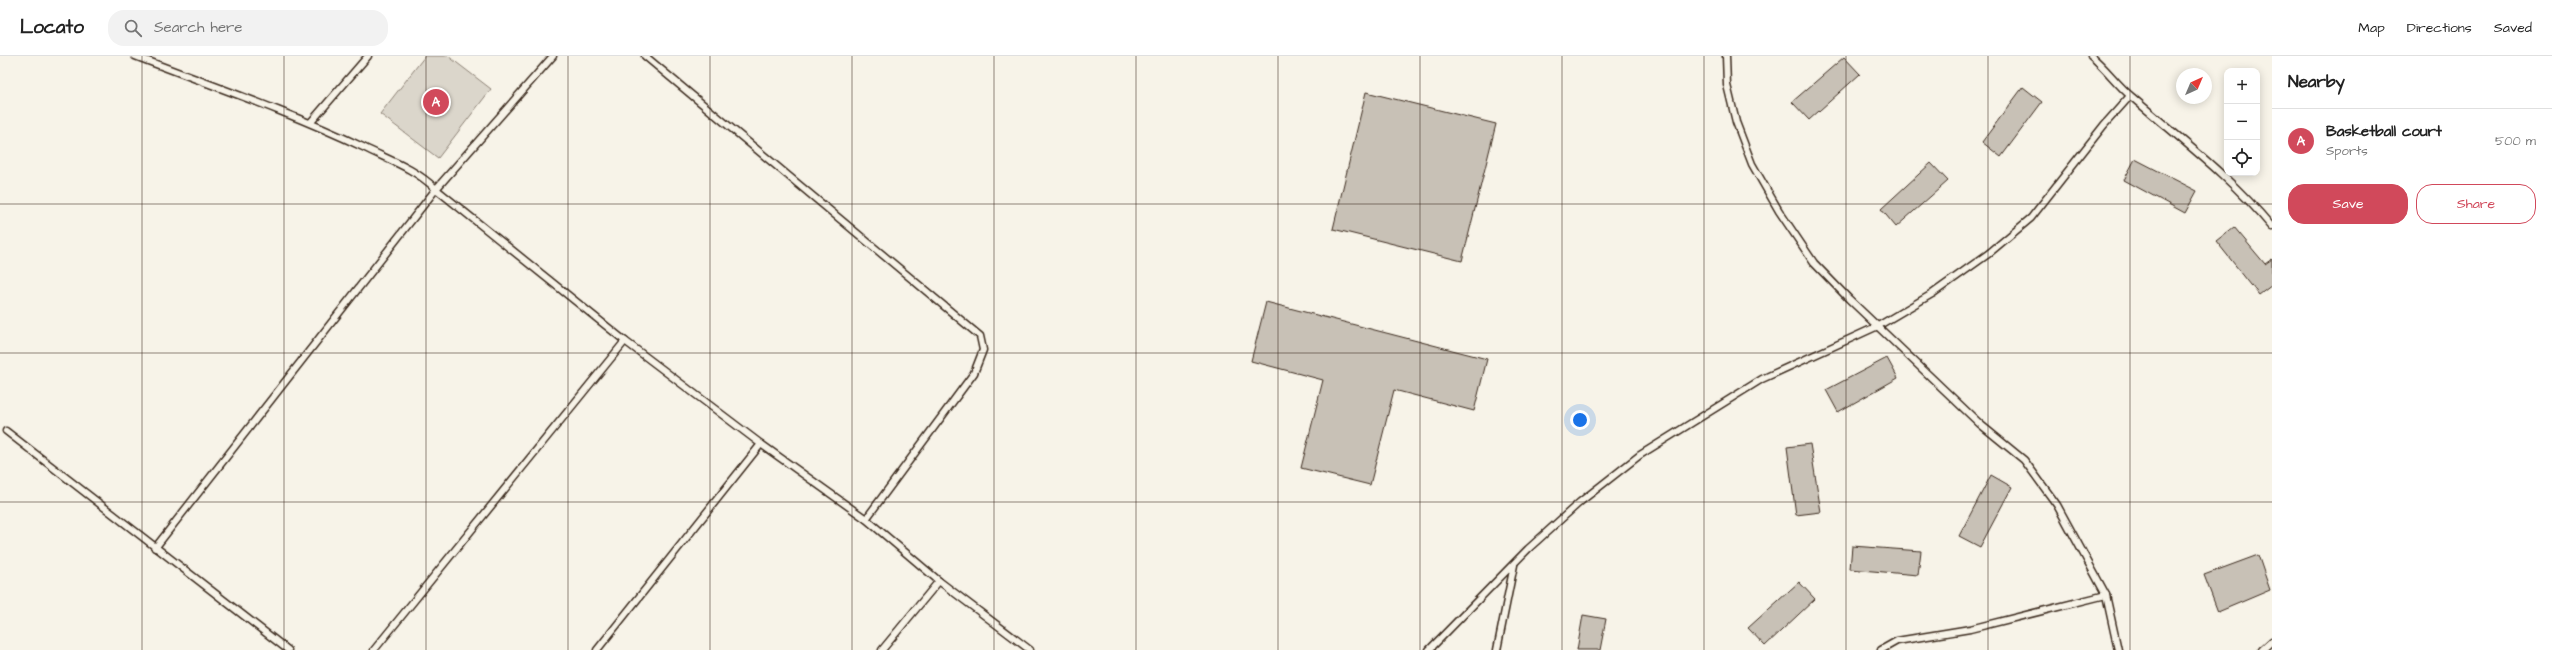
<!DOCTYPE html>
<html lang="en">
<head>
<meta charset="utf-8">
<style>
  :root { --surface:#fff; --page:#f2f2f2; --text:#222; --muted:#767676; --line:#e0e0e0; --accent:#d1495b }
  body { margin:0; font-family:"Architects Daughter",sans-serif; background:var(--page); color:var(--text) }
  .controls { position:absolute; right:12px; top:12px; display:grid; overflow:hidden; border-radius:8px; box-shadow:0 2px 10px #0003 }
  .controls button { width:36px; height:36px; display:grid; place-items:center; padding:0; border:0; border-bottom:1px solid var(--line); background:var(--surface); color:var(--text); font:20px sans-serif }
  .compass { position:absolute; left:2176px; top:12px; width:36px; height:36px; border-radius:50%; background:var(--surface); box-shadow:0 2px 10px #0003; rotate:44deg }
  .you { position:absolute; left:1580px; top:364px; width:14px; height:14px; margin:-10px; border:3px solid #fff; border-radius:50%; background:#1a73e8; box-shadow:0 0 0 6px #1a73e833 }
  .badge { display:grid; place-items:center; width:26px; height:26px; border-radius:50%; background:var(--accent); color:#fff; font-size:13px; font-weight:700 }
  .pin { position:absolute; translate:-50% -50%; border:2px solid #fff; box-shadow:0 1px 4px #0006 }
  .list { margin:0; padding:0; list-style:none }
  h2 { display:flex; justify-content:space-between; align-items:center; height:52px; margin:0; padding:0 16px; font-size:17px }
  h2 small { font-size:13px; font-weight:400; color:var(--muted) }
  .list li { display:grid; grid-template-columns:26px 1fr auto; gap:12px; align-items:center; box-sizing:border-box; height:64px; padding:0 16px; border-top:1px solid var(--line) }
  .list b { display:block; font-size:15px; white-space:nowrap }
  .list p { margin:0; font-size:13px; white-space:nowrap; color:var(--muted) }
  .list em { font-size:13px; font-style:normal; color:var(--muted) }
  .actions { display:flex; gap:8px; padding:12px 16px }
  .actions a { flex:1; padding:9px 0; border:1px solid var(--accent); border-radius:16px; text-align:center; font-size:14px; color:var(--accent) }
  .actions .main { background:var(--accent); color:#fff }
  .icon { flex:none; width:22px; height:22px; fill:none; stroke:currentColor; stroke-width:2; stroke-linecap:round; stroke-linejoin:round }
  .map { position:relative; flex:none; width:2272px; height:594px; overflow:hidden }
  header { display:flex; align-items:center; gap:24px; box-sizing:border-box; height:56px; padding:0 20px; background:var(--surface); border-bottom:1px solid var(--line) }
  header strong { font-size:19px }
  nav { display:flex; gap:22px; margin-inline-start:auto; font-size:14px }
  .search { width:280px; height:36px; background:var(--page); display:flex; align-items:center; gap:10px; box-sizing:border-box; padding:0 14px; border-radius:16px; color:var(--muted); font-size:15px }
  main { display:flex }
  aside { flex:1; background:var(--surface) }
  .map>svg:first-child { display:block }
  .green { fill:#dbd6cb; stroke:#8b8074 }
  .building { fill:#c8c1b6; stroke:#3b2a1e }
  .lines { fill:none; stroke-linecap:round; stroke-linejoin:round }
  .service-casing { stroke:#3b2a1e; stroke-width:9 }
  .service { stroke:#f7f3e8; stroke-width:6 }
  .grid { fill:none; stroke:#3b2a1e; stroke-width:1; stroke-opacity:0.55 }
</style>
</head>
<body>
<header>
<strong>Locato</strong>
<div class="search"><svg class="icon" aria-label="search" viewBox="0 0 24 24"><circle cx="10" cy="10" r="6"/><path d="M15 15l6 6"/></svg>Search here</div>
<nav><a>Map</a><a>Directions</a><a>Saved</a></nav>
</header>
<main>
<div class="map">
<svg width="2272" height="594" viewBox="0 0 2272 594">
  <rect width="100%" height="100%" fill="#f7f3e8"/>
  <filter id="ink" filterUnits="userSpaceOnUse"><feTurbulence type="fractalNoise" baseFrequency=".025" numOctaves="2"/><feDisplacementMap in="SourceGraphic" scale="8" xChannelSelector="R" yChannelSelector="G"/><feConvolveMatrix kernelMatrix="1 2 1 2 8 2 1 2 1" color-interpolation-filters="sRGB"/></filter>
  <g filter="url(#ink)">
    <path class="green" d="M425,0H448L491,33L438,102L380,58Z"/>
    <g class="building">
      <path d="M1844,1L1860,18L1809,64L1792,46Z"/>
      <path d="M2023,31L2042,46L2001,101L1982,86Z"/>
      <path d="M1366,36L1496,68L1462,205L1333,173Z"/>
      <path d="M2135,103L2197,135L2185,157L2124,124Z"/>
      <path d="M1931,107L1948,125L1896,171L1881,153Z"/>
      <path d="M2234,171L2265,208L2272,203V229L2259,239L2216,185Z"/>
      <path d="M1266,246L1487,303L1474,355L1394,334L1370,429L1301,412L1323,324L1251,305Z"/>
      <path d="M1887,302L1898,322L1838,356L1826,334Z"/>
      <path d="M1810,388L1821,456L1796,459L1787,391Z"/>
      <path d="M1991,419L2012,431L1980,491L1959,480Z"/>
      <path d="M1852,490L1921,495L1918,519L1850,513Z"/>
      <path d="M2258,499L2270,534L2218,556L2204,519Z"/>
      <path d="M1799,526L1815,543L1765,590L1748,572Z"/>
      <path d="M1583,559L1606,563L1600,594H1577Z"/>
    </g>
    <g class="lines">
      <defs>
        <g id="service">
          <path d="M135,0C213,30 287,55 363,91C391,105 414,112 436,133L625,285L761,388L866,463L939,525L1030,594"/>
          <path d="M645,0L980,280L983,294L974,317L866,463"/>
          <path d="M1726,0L1727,29L1736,66L1752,108L1779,155L1814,207L1849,243L1980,368L2024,404L2057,449L2106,539L2118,594"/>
          <path d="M2091,0C2106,12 2117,29 2132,41C2180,83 2231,121 2272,171"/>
          <path d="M311,66L368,0"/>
          <path d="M6,375L288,594"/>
          <path d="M155,492L436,133L553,0"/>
          <path d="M374,594L625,285"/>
          <path d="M597,594L761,388"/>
          <path d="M882,594L939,525"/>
          <path d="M1429,594L1528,493L1580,446L1640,399L1762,323L1878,270L1932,238L1988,198L2031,162L2104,69L2130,40"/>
          <path d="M1497,594L1514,509"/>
          <path d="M1881,594L1897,585L1970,573L2106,539"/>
          <path d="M2262,594L2272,585"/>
        </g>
      </defs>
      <use href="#service" class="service-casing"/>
      <use href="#service" class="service"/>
    </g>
  </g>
  <path class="grid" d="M142,0V594M284,0V594M426,0V594M568,0V594M710,0V594M852,0V594M994,0V594M1136,0V594M1278,0V594M1420,0V594M1562,0V594M1704,0V594M1846,0V594M1988,0V594M2130,0V594M0,148H2272M0,297H2272M0,446H2272"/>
</svg>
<div class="controls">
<button>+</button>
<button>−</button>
<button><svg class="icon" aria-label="locate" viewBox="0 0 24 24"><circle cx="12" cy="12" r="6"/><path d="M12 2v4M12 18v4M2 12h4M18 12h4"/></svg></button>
</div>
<svg class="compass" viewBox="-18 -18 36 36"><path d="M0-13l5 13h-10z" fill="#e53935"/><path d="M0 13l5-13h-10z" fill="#767676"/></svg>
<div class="you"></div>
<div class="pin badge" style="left:436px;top:46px">A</div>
</div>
<aside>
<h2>Nearby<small></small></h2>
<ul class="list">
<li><span class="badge">A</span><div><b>Basketball court</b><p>Sports</p></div><em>500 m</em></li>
</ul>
<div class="actions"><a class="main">Save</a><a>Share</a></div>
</aside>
</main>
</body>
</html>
